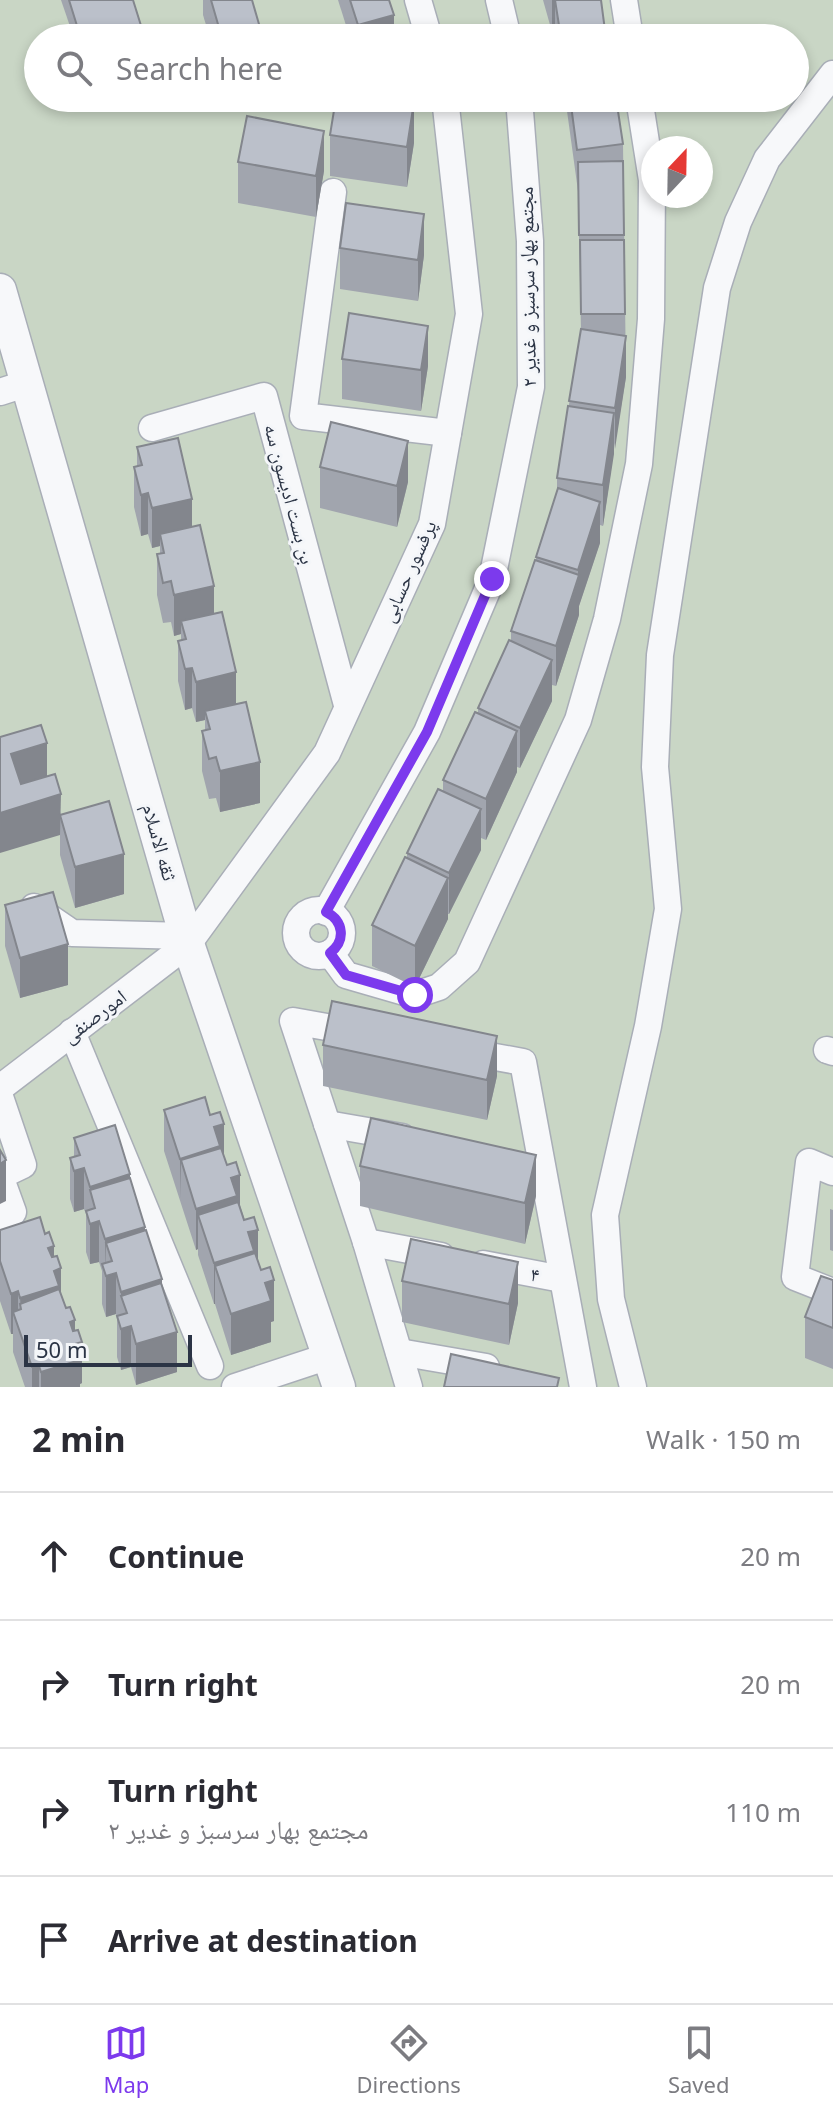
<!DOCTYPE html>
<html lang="en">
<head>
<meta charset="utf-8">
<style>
  :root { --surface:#fff; --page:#f2f2f3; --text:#2b2b33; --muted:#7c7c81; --line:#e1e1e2; --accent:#7c3aed }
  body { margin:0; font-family:"Noto Sans","Noto Naskh Arabic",sans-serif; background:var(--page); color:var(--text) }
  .compass { position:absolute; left:641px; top:136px; width:72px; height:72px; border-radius:50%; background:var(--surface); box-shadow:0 4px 12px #0003; rotate:22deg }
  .scale { position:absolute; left:24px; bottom:20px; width:168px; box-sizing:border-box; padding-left:8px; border:4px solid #2b3445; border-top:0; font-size:22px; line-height:28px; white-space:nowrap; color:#2b3445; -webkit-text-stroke:6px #f4f6f9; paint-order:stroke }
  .stop { position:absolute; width:24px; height:24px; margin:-18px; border:6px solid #7c3aed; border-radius:50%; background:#fff }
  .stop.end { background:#7c3aed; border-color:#fff; box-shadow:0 2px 8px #0008 }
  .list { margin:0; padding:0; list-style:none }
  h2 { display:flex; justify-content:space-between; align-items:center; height:104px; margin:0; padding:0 32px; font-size:34px }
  h2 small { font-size:26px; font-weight:400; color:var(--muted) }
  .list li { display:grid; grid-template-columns:52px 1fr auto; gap:24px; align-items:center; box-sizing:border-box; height:128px; padding:0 32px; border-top:2px solid var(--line) }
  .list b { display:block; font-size:30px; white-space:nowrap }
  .list p { margin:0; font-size:26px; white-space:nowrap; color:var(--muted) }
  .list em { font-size:26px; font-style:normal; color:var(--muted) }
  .icon { flex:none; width:44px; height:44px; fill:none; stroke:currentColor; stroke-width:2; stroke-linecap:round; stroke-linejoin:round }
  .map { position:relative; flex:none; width:833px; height:1387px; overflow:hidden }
  .search { position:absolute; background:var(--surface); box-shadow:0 4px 12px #0003; left:24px; right:24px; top:24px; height:88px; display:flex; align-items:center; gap:20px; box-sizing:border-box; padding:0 28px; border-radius:44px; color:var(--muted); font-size:30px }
  .sheet { height:616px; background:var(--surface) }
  nav { display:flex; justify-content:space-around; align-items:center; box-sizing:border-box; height:112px; border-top:2px solid var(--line); background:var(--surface); font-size:22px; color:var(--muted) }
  nav a { display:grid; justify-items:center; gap:4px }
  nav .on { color:var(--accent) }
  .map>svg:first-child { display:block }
  .green { fill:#c9d6c5; fill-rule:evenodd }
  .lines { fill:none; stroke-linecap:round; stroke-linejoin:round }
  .minor-casing { stroke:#a9aeb7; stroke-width:29 }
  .tertiary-casing { stroke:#a9aeb7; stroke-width:35 }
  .minor { stroke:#f7f8fa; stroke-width:26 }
  .tertiary { stroke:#f7f8fa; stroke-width:32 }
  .wall { fill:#a1a5ae }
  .shaded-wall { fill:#83868d }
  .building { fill:#bbc0ca; stroke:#83868d; stroke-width:2 }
  .route { stroke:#7c3aed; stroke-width:10 }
  .labels { text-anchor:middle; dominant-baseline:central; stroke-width:6; stroke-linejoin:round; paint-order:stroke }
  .street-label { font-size:20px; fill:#2b3445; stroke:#f4f6f9 }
</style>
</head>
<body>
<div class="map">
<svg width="833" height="1387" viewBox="0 0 833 1387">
  <rect width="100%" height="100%" fill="#e4e7ec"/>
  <path class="green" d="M0,0H833V1387H0ZM38,38H795V98H38ZM653,148H701V196H653Z"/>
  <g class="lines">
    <defs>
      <g id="minor">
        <path d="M418,0L429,38"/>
        <path d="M499,0L508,38"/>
        <path d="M624,0L630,38"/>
        <path d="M333,192L303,416L448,433"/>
        <path d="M0,392L28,383"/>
        <path d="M152,428L264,396L347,705"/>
        <path d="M34,907L72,933L186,936"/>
        <circle cx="319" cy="933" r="23"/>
        <path d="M326,912L427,732L492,579L531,387L530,241L519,98"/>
        <path d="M330,953L346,975L415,995L439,987L467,962L578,720L607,619L639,464L651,319L652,180L639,98"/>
        <path d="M72,1032L210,1366"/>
        <path d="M360,1033L293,1021L366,1242L409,1387"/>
        <path d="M827,1050L833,1052"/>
        <path d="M462,1051L523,1062L583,1387"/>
        <path d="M0,1088L188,944L327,753L432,524L469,314L445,98"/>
        <path d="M0,1097L23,1165L0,1176L13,1212L0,1219"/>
        <path d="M327,1124L402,1137"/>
        <path d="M833,1172L809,1162L795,1277L833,1292"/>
        <path d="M366,1242L441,1256"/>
        <path d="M483,1264L562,1279"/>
        <path d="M399,1352L486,1367"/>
        <path d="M235,1387L329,1356"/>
        <path d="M633,1387L611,1299L605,1215L648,1026L668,909L655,767L660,655L717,288L738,222L767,159L833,74"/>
      </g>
      <path id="tertiary" d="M0,290L188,944L339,1387"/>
    </defs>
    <use href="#minor" class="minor-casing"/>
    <use href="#tertiary" class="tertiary-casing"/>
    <use href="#minor" class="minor"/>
    <use href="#tertiary" class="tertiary"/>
  </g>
  <g class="wall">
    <path d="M61,0H133L143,38H74Z"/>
    <path d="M203,0H252L263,38H210L203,15Z"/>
    <path d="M338,0H389L394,38H350Z"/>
    <path d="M543,0H601L606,38H555V31L552,32Z"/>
    <path d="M563,98H616L623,144L626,377L614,449L603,526L600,525V543L579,606V615L556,686L552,685V701L520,768L517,767V772L486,840L481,838V850L449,914H448V919L415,987L372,966V925L407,858V853L443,791V780L478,713V708L511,641V631L536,560V557L557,490V478L581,330L578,191L567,111H565Z"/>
    <path d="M330,135L414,143L407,187L330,176Z"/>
    <path d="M238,162L324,171L316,217L238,203Z"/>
    <path d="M340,248L424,255L418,301L340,289Z"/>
    <path d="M342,359L428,366L421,411L342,399Z"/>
    <path d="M137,447L192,527L214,614L260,803L220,812L216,798L209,799L202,771V731L205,730V720L196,722L192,708L185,710L178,681V641L181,640V634L174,636L171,622L163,623L157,595V554H160V546L152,548L148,534L141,536L134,507V467L137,466Z"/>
    <path d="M320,467L408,482L397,527L320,508Z"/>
    <path d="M47,776L61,815L124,894L75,908L60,855V835Z"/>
    <path d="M5,905L68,985L20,998L5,946Z"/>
    <path d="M323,1045L497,1076L487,1120L323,1086Z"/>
    <path d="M164,1110L224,1156L258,1260L274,1321L271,1322V1342L231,1355L215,1304H214L198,1255V1249L196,1250L164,1151Z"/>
    <path d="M74,1138L130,1179L162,1285L177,1372L136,1385L131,1367L121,1370L117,1357V1319L116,1314L106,1317L102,1304V1271L99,1262L90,1264L86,1252V1214L84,1209L74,1212L70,1199V1158L74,1157Z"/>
    <path d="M360,1166L536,1196L525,1244L360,1206Z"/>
    <path d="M830,1209L833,1210V1251L830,1250Z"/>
    <path d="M0,1230L54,1257L61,1294L75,1331L82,1383L80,1384V1387H25L13,1352V1334H11L0,1301Z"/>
    <path d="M833,1280V1369L805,1358V1317Z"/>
    <path d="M402,1281L518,1303L509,1345L402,1322Z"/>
  </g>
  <g class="shaded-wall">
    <path d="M552,0H555V31L552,32Z"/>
    <path d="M394,15V38H358V25Z"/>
    <path d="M85,26V38H78V29Z"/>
    <path d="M143,32V38H124Z"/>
    <path d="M229,98H253L229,105Z"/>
    <path d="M414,102V143L407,187V147Z"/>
    <path d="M324,131V171L316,217V176Z"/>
    <path d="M424,214V255L418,301V260Z"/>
    <path d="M428,326V366L421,411V370Z"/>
    <path d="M626,336V377L615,449V408Z"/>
    <path d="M614,413V454L603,526V485Z"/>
    <path d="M408,441V482L397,527V486Z"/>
    <path d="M148,493V534L141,536V495Z"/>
    <path d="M192,499V539L160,534V546L152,548V508Z"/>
    <path d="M600,502V543L579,606V615L556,686V646L578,580V570Z"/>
    <path d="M214,586V627L181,621V634L174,636V595Z"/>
    <path d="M552,660V701L520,768V728Z"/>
    <path d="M192,668V708L185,710V669Z"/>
    <path d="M236,672V713L205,711V720L196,722V682Z"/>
    <path d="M517,731V772L486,840V799Z"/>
    <path d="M47,743V784L11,794V754Z"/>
    <path d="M260,762V803L220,812V771Z"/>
    <path d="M61,794L60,835L0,853V813Z"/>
    <path d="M481,809V850L449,914V873Z"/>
    <path d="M124,854V894L75,908V867Z"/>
    <path d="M448,878V919L415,987V946Z"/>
    <path d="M68,944V985L20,998V958Z"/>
    <path d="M497,1036V1076L487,1120V1080Z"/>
    <path d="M224,1124V1165L181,1160L180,1199V1159L214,1127Z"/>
    <path d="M536,1155V1196L525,1244V1203Z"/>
    <path d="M6,1160V1201L0,1204V1164Z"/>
    <path d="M84,1168V1209L74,1212V1171Z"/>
    <path d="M130,1174V1215L99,1221V1262L90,1264V1224L95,1208L90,1191V1187Z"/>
    <path d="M240,1175V1216L198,1215V1249L196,1250V1209L231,1178Z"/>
    <path d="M145,1227V1267L116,1273V1314L106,1317V1276L112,1261L106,1243V1275L105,1239Z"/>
    <path d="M258,1230V1270L215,1266V1304H214V1263L248,1232Z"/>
    <path d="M54,1246V1287L48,1248Z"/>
    <path d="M518,1262V1303L509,1345V1304Z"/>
    <path d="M61,1268V1309H21L20,1298L54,1271Z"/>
    <path d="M162,1279V1320L131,1326V1367L121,1370V1329L127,1313L121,1297V1292Z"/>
    <path d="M274,1280V1321L271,1322V1342L231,1355V1314L265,1283Z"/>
    <path d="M18,1291V1325L13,1312V1334H11V1294Z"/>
    <path d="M75,1320V1361L70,1322Z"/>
    <path d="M177,1332V1372L136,1385V1344Z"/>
    <path d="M82,1342V1383L80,1384V1387H41V1372L75,1344Z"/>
    <path d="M39,1366V1387H32V1367Z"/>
  </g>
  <g class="building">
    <path d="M69,0H133L143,32L124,38H89L85,26L78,29Z"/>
    <path d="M211,0H252L263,38H222Z"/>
    <path d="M350,0H389L394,15L358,25Z"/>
    <path d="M555,0H601L606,38H561Z"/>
    <path d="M336,98H383L414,102L407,147L330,135Z"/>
    <path d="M570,98H616L623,144L577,150Z"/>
    <path d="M247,116L324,131L316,176L238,162Z"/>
    <path d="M623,161L624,235H579L578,162Z"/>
    <path d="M346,203L424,214L418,260L340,248Z"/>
    <path d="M580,240H624L625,314H581Z"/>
    <path d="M349,313L428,326L421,370L342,359Z"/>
    <path d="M581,329L626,336L615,408L569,401Z"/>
    <path d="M568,406L614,413L603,485L557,478Z"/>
    <path d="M331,422L408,441L397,486L320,467Z"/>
    <path d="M178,438L192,499L152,508L148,493L141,495L134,467L142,465L137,447Z"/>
    <path d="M558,488L600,502L578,570L536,557Z"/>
    <path d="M200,525L214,586L174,595L171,581L163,583L157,554L164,553L160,534Z"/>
    <path d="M535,560L579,575L556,646L511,631Z"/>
    <path d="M222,612L236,672L196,682L192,668L185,669L178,641L186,639L181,621Z"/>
    <path d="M509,640L552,660L520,728L478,708Z"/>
    <path d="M246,702L260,762L220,771L216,757L209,759L202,731L210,729L205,711Z"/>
    <path d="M475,712L517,731L486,799L443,780Z"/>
    <path d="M41,725L47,743L11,754L21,784L55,774L61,794L0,813V737Z"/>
    <path d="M438,789L481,809L449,873L407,853Z"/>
    <path d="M109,801L124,854L75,867L60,815Z"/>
    <path d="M405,857L448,878L415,946L372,925Z"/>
    <path d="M53,892L68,944L20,958L5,905Z"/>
    <path d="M332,1001L497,1036L487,1080L323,1045Z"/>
    <path d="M205,1097L210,1115L220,1112L224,1124L214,1127L220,1146L180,1159L164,1110Z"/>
    <path d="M371,1118L536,1155L525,1203L360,1166Z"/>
    <path d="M115,1125L130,1174L90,1187L84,1168L74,1171L70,1158L80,1155L74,1138Z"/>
    <path d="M221,1148L227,1165L236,1162L240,1175L231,1178L237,1196L196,1209L181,1160Z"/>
    <path d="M0,1150L6,1160L0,1164Z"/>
    <path d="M130,1178L145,1227L105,1239L99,1221L90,1224L86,1211L95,1208L90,1190Z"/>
    <path d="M238,1202L244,1220L254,1217L258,1230L248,1232L254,1251L214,1263L198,1215Z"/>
    <path d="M40,1217L45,1234L49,1232L54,1246L48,1248L52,1257L57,1256L61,1268L54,1271L59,1286L20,1298L18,1291L11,1294L0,1261V1230Z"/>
    <path d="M146,1230L162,1279L121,1292L116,1273L106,1276L102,1264L112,1261L106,1243Z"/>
    <path d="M411,1239L518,1262L509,1304L402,1281Z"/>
    <path d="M255,1253L261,1270L270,1267L274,1280L265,1283L271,1301L231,1314L215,1266Z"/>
    <path d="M821,1276L833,1280V1328L805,1317Z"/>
    <path d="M161,1283L177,1332L136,1344L131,1326L121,1329L117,1316L127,1313L121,1296Z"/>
    <path d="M59,1289L66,1308L70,1307L75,1320L70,1322L73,1331L78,1330L82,1342L75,1344L80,1360L41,1372L39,1366L32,1367L13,1312L21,1309L20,1304Z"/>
    <path d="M451,1354L559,1378L557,1387H444Z"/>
  </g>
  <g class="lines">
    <path class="route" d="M415,995L346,975L330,953C346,941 344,921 326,912L427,732L492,579"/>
  </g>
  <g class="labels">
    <g class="street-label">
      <text transform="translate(527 287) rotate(-91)">مجتمع بهار سرسبز و غدیر ۲</text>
      <text transform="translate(290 494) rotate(75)">بن بست ادیسون سه</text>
      <text transform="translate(408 571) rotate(-66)">پرفسور حسابی</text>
      <text transform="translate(160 842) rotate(74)">ثقه الاسلام</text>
      <text transform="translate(94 1016) rotate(-37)">امورصنفی</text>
      <text transform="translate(535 1274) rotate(11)">۴</text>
    </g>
  </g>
</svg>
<svg class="compass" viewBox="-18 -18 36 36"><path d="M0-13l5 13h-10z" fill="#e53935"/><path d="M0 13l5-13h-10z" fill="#7c7c81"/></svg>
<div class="scale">50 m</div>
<div class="stop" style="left:415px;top:995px"></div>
<div class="stop end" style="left:492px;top:579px"></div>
<div class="search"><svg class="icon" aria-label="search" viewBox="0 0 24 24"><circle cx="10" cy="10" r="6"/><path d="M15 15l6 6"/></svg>Search here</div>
</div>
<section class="sheet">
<h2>2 min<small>Walk · 150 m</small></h2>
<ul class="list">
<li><svg class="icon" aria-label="ahead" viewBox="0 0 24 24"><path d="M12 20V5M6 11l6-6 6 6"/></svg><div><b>Continue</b></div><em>20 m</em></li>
<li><svg class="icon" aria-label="right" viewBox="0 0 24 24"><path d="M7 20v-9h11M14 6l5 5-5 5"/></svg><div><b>Turn right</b></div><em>20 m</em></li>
<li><svg class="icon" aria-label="right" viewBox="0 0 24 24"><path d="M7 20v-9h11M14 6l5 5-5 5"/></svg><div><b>Turn right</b><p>مجتمع بهار سرسبز و غدیر ۲</p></div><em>110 m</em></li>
<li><svg class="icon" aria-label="arrive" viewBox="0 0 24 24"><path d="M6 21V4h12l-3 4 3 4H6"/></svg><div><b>Arrive at destination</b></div></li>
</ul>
</section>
<nav>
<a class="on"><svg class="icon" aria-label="map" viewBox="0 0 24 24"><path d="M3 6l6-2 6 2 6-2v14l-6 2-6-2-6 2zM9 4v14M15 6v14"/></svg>Map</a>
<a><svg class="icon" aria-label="directions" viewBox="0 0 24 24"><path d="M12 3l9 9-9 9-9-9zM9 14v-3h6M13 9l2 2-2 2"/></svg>Directions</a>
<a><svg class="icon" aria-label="saved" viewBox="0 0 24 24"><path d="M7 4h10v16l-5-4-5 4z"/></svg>Saved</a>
</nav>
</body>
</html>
